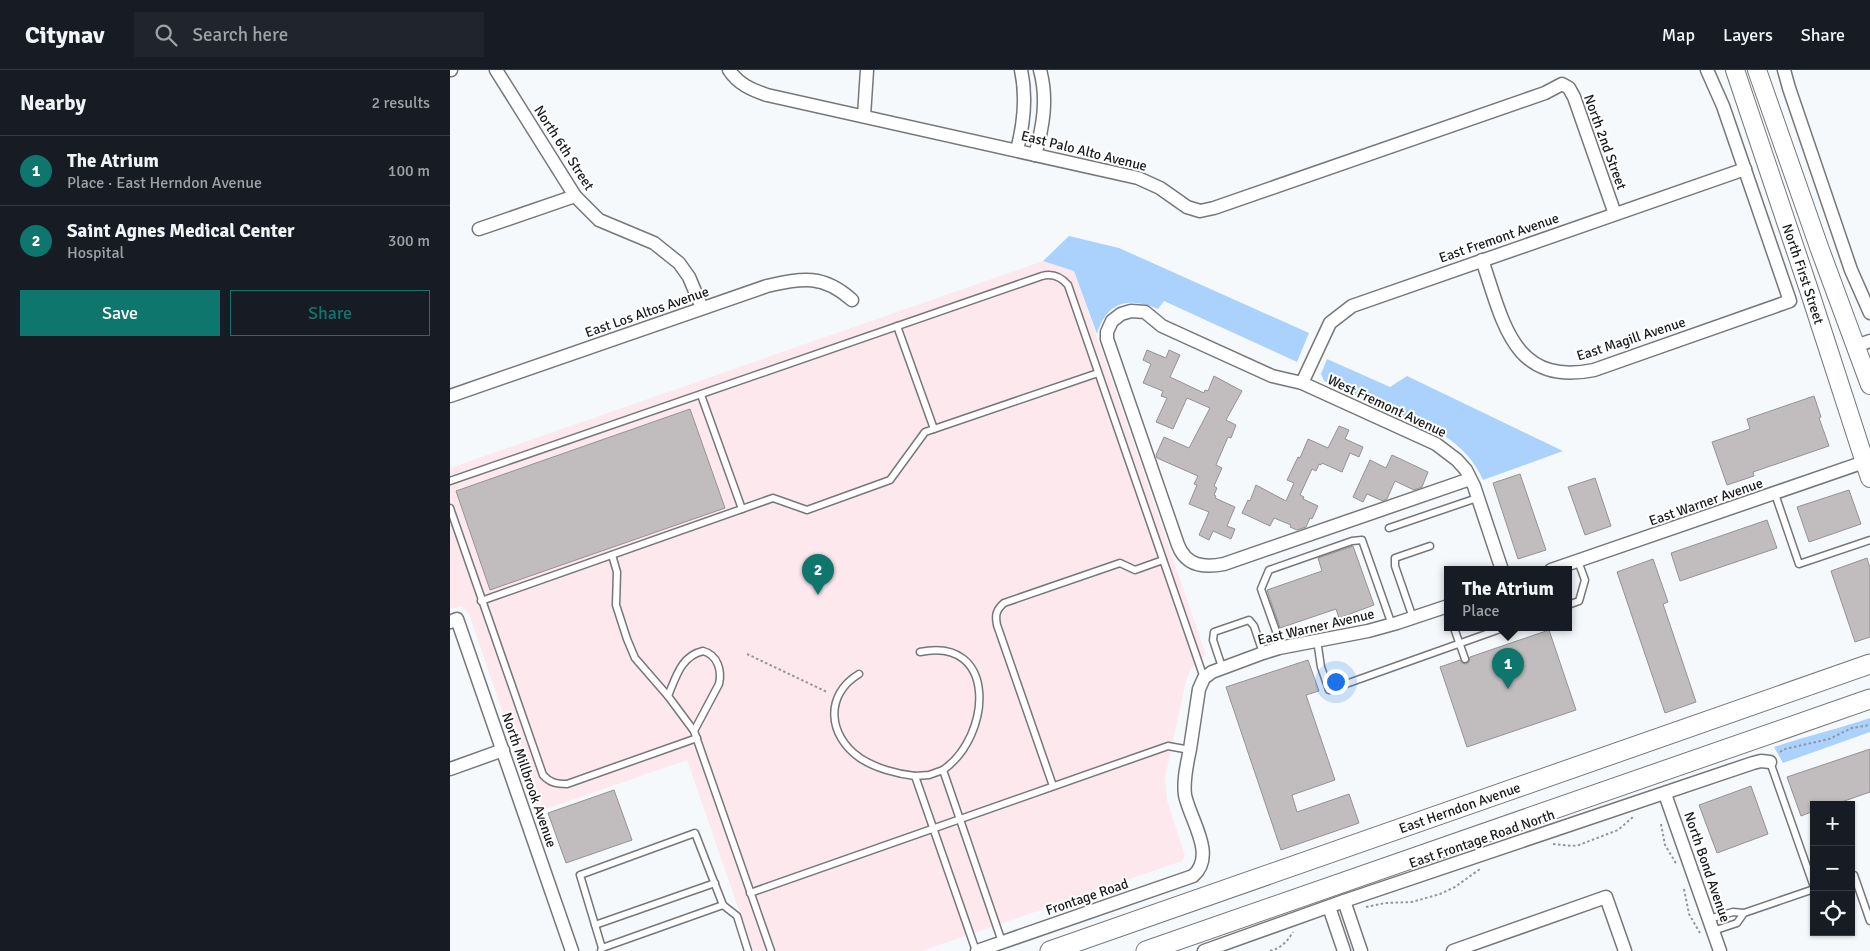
<!DOCTYPE html>
<html lang="en">
<head>
<meta charset="utf-8">
<style>
  :root { --surface:#171b24; --page:#20242c; --text:#f1f3f6; --muted:#9ea1a6; --line:#363941; --accent:#0f766e }
  body { margin:0; font-family:Signika,sans-serif; background:var(--page); color:var(--text) }
  .controls { position:absolute; right:15px; bottom:15px; display:grid; overflow:hidden; border-radius:0px; box-shadow:0 1px 4px #0004 }
  .controls button { width:45px; height:45px; display:grid; place-items:center; padding:0; border:0; border-bottom:1px solid var(--line); background:var(--surface); color:var(--text); font:25px sans-serif }
  .you { position:absolute; left:885px; top:611px; width:18px; height:18px; margin:-12px; border:4px solid #fff; border-radius:50%; background:#1a73e8; box-shadow:0 0 0 8px #1a73e833 }
  .badge { display:grid; place-items:center; width:32px; height:32px; border-radius:50%; background:var(--accent); color:#fff; font-size:16px; font-weight:700 }
  .pin { position:absolute; translate:-50% -41px; filter:drop-shadow(0 1px 2px #0008) }
  .pin::after { content:''; position:absolute; top:26px; width:18px; height:15px; background:inherit; clip-path:polygon(0 0,100% 0,50% 100%) }
  .popup { position:absolute; left:994px; top:496px; width:128px; height:65px; box-sizing:border-box; display:grid; place-content:center; border-radius:0px; background:var(--surface); filter:drop-shadow(0 1px 4px #0005); font-size:16px; white-space:nowrap; color:var(--muted) }
  .popup b { font-size:19px; color:var(--text) }
  .popup::after { content:''; position:absolute; left:50%; top:100%; margin-left:-10px; border:10px solid transparent; border-top-color:var(--surface) }
  .list { margin:0; padding:0; list-style:none }
  h2 { display:flex; justify-content:space-between; align-items:center; height:65px; margin:0; padding:0 20px; font-size:21px }
  h2 small { font-size:16px; font-weight:400; color:var(--muted) }
  .list li { display:grid; grid-template-columns:32px 1fr auto; gap:15px; align-items:center; box-sizing:border-box; height:70px; padding:0 20px; border-top:1px solid var(--line) }
  .list b { display:block; font-size:19px; white-space:nowrap }
  .list p { margin:0; font-size:16px; white-space:nowrap; color:var(--muted) }
  .list em { font-size:16px; font-style:normal; color:var(--muted) }
  .actions { display:flex; gap:10px; padding:15px 20px }
  .actions a { flex:1; padding:11px 0; border:1px solid var(--accent); border-radius:0px; text-align:center; font-size:18px; color:var(--accent) }
  .actions .main { background:var(--accent); color:#fff }
  .icon { flex:none; width:28px; height:28px; fill:none; stroke:currentColor; stroke-width:2; stroke-linecap:round; stroke-linejoin:round }
  .map { position:relative; flex:none; width:1420px; height:881px; overflow:hidden }
  header { display:flex; align-items:center; gap:30px; box-sizing:border-box; height:70px; padding:0 25px; background:var(--surface); border-bottom:1px solid var(--line) }
  header strong { font-size:24px }
  nav { display:flex; gap:28px; margin-inline-start:auto; font-size:18px }
  .search { width:350px; height:45px; background:var(--page); display:flex; align-items:center; gap:12px; box-sizing:border-box; padding:0 18px; border-radius:0px; color:var(--muted); font-size:19px }
  main { display:flex }
  aside { flex:1; background:var(--surface) }
  .map>svg:first-child { display:block }
  .medical { fill:#fde8ed }
  .green { fill:#abd2fc }
  .building { fill:#c1bdbe; stroke:#969293 }
  .lines { fill:none; stroke-linecap:round; stroke-linejoin:round }
  .service-casing { stroke:#75777a; stroke-width:9 }
  .minor-casing { stroke:#75777a; stroke-width:15 }
  .secondary-casing { stroke:#75777a; stroke-width:20 }
  .primary-casing { stroke:#75777a; stroke-width:21 }
  .path { stroke:#939597; stroke-width:2; stroke-dasharray:2.5 2.5; stroke-linecap:butt }
  .service { stroke:#fff; stroke-width:6 }
  .minor { stroke:#fff; stroke-width:12 }
  .secondary { stroke:#fff; stroke-width:18 }
  .primary { stroke:#fff; stroke-width:19 }
  .labels { text-anchor:middle; dominant-baseline:central; stroke-width:4; stroke-linejoin:round; paint-order:stroke }
  .street-label { font-size:14px; fill:#191a1b; stroke:#fff }
</style>
</head>
<body>
<header>
<strong>Citynav</strong>
<div class="search"><svg class="icon" aria-label="search" viewBox="0 0 24 24"><circle cx="10" cy="10" r="6"/><path d="M15 15l6 6"/></svg>Search here</div>
<nav><a>Map</a><a>Layers</a><a>Share</a></nav>
</header>
<main>
<aside>
<h2>Nearby<small>2 results</small></h2>
<ul class="list">
<li><span class="badge">1</span><div><b>The Atrium</b><p>Place · East Herndon Avenue</p></div><em>100 m</em></li>
<li><span class="badge">2</span><div><b>Saint Agnes Medical Center</b><p>Hospital</p></div><em>300 m</em></li>
</ul>
<div class="actions"><a class="main">Save</a><a>Share</a></div>
</aside>
<div class="map">
<svg width="1420" height="881" viewBox="0 0 1420 881">
  <rect width="100%" height="100%" fill="#f6f9fc"/>
  <path class="medical" d="M593,191L624,200L756,585L741,599L736,611L715,708L717,730L735,786L732,791L472,881H303L237,690L87,742L19,544L12,536L0,539V398Z"/>
  <g class="green">
    <path d="M619,166L669,178L859,263L847,292L714,231L708,239C679,227 657,231 647,264L624,201L593,191Z"/>
    <path d="M877,289L940,317L957,306L1113,381L1033,410C1024,390 1012,378 995,366L874,311L871,304Z"/>
    <path d="M1420,648V662L1333,693L1324,677C1356,666 1388,659 1420,648Z"/>
  </g>
  <g class="building">
    <path d="M697,280L716,288L719,280L730,285L720,307L754,323L755,320L758,321L764,306L792,321L776,350L786,355L781,368L778,367L766,395L772,398L764,416L767,418L764,425L766,426L765,428L785,437L777,456L785,459L781,469L763,461L759,470L749,465L759,442L739,434L747,415L744,414L748,406L707,388L706,385L714,367L739,378L760,338L737,328L723,359L706,352L717,328L711,326L713,321L693,313L701,294L693,290Z"/>
    <path d="M1364,326L1371,347L1369,348L1379,376L1303,402L1304,406L1277,415L1262,372L1300,359L1297,349Z"/>
    <path d="M240,339L275,438L40,520L6,421Z"/>
    <path d="M889,356L899,360L895,369L913,377L909,387L900,383L892,402L872,393L871,395L869,394L866,401L862,399L850,425L854,427L853,429L868,436L862,449L860,448L856,457L847,460L840,457L841,455L824,448L820,456L792,443L798,430L800,431L806,415L836,431L844,413L837,410L848,387L850,388L858,369L878,378Z"/>
    <path d="M942,385L978,402L972,417L964,420L945,411L937,429L933,431L917,424L913,432L903,427L920,390L936,398Z"/>
    <path d="M1070,404L1096,480L1068,489L1043,413Z"/>
    <path d="M1145,408L1161,456L1135,465L1118,417Z"/>
    <path d="M1399,420L1411,454L1359,472L1347,437Z"/>
    <path d="M1317,450L1327,478L1230,511L1221,483Z"/>
    <path d="M903,476L924,535L889,548L886,539L830,558L817,520L872,501L868,488Z"/>
    <path d="M1417,488L1420,498V567L1405,572L1381,501Z"/>
    <path d="M1203,489L1218,532L1213,534L1246,632L1215,643L1167,502Z"/>
    <path d="M1099,560L1126,640L1017,677L990,597L1010,590L1012,593L1016,594L1019,592L1020,587Z"/>
    <path d="M858,590L869,621L856,625L885,710L842,725L847,742L899,724L909,753L831,780L776,617Z"/>
    <path d="M1420,679V722L1383,735H1364V741L1351,746L1337,707Z"/>
    <path d="M1301,716L1318,764L1267,783L1249,735Z"/>
    <path d="M164,720L182,770L116,793L98,743Z"/>
  </g>
  <g class="lines">
    <defs>
      <g id="service">
        <path d="M447,256L484,359L648,303"/>
        <path d="M251,325L292,439"/>
        <path d="M0,411L592,206C603,203 611,207 618,215L754,608"/>
        <path d="M1325,424L1349,494L1420,470"/>
        <path d="M0,438L93,705C100,713 107,714 117,714L247,668"/>
        <path d="M939,458L1027,428"/>
        <path d="M162,485L167,502L166,535L177,569L185,588L218,626L244,661L321,881"/>
        <path d="M31,531L323,428L357,440L440,410L475,362L484,359"/>
        <path d="M1118,535L1129,531L1135,510L1128,491"/>
        <path d="M963,548L945,496V488L980,476"/>
        <path d="M1004,558L1015,589"/>
        <path d="M867,570L871,597L879,620L1053,558"/>
        <path d="M832,578L811,519L819,500L902,471L912,470L942,555"/>
        <path d="M470,582C548,566 542,666 493,700L552,872"/>
        <path d="M772,597L763,570L764,562L799,550L804,556L813,583"/>
        <path d="M409,604C374,625 378,666 410,688C425,698 447,704 465,706L526,881"/>
        <path d="M218,626C226,607 231,586 253,581C268,585 272,601 269,614L244,661"/>
        <path d="M1320,692L1364,817"/>
        <path d="M465,706L479,705L493,700"/>
        <path d="M603,716L547,555C545,545 546,540 554,533L670,493L685,500L713,490"/>
        <path d="M1401,806L1404,805L1420,851"/>
        <path d="M300,823L718,676L740,680"/>
        <path d="M1259,849L1283,842L1294,843L1364,819"/>
        <path d="M145,855L265,813"/>
        <path d="M1263,861L1287,853L1294,843"/>
        <path d="M152,878L273,835"/>
        <path d="M151,881L152,878L130,805L245,763L273,835L287,846L298,881"/>
      </g>
      <g id="minor">
        <path d="M0,0H1"/>
        <path d="M46,0L125,126L149,150L204,173L229,193L239,207L252,238"/>
        <path d="M279,0C288,14 302,20 317,25L688,108L710,118L737,137L750,141L764,138L1095,23L1112,14L1119,18L1124,27L1165,144"/>
        <path d="M1334,0L1339,18L1401,200L1420,243"/>
        <path d="M414,46L417,0"/>
        <path d="M567,80C574,53 577,27 571,0"/>
        <path d="M585,85C593,57 598,29 590,0"/>
        <path d="M29,159L125,126"/>
        <path d="M1032,190C1053,250 1062,317 1144,300L1340,231L1273,36L1257,0"/>
        <path d="M1406,276L1420,271"/>
        <path d="M852,313L880,253L902,236L1295,99"/>
        <path d="M0,326L317,216C353,208 373,204 402,230"/>
        <path d="M1020,409L774,494C754,498 736,496 728,475L657,269V262L662,251L671,244L681,241L695,242L712,256L822,306L852,313L986,374L1007,390L1016,400L1024,416L1052,500"/>
        <path d="M1101,500L1420,390"/>
        <path d="M0,552L7,549L122,881"/>
        <path d="M0,699L53,680"/>
        <path d="M1215,724L1270,881"/>
        <path d="M894,831L911,881"/>
        <path d="M879,837L894,881"/>
        <path d="M527,881L743,806C767,785 740,750 735,725C733,710 737,694 740,679C743,659 746,639 749,619L754,608L762,602L813,583L829,578L918,561L947,553L998,536"/>
        <path d="M754,881L894,831L1303,693L1311,691L1320,692"/>
        <path d="M1003,881L1156,827L1175,881"/>
      </g>
      <g id="secondary">
        <path id="s1" d="M1285,0L1359,220L1420,408"/>
        <path d="M1307,0L1369,177L1420,315"/>
      </g>
      <g id="primary">
        <path id="s2" d="M600,881L1420,594"/>
        <path d="M696,881L1420,629"/>
      </g>
    </defs>
    <use href="#service" class="service-casing"/>
    <use href="#minor" class="minor-casing"/>
    <use href="#secondary" class="secondary-casing"/>
    <use href="#primary" class="primary-casing"/>
    <g class="path">
      <path d="M297,584L377,622"/>
      <path d="M1330,682L1335,679L1379,669L1402,658L1420,655"/>
      <path d="M1211,754L1215,775L1227,795"/>
      <path d="M1103,774L1122,776L1129,775L1168,760L1183,747"/>
      <path d="M1234,819L1239,844L1250,863"/>
      <path d="M916,837L935,833L962,832L990,824L1005,817L1030,799"/>
      <path d="M820,881C831,878 837,872 843,862"/>
    </g>
    <use href="#service" class="service"/>
    <use href="#minor" class="minor"/>
    <use href="#secondary" class="secondary"/>
    <use href="#primary" class="primary"/>
  </g>
  <g class="labels">
    <g class="street-label">
      <text transform="translate(1155 72) rotate(70)">North 2nd Street</text>
      <text transform="translate(114 78) rotate(57)">North 6th Street</text>
      <text transform="translate(634 81) rotate(14)">East Palo Alto Avenue</text>
      <text transform="translate(1049 168) rotate(-19)">East Fremont Avenue</text>
      <text stroke="none"><textPath href="#s1" startOffset="215">North First Street</textPath></text>
      <text transform="translate(197 242) rotate(-19)">East Los Altos Avenue</text>
      <text transform="translate(1181 269) rotate(-18)">East Magill Avenue</text>
      <text transform="translate(937 336) rotate(25)">West Fremont Avenue</text>
      <text transform="translate(1256 432) rotate(-19)">East Warner Avenue</text>
      <text transform="translate(866 557) rotate(-13)">East Warner Avenue</text>
      <text transform="translate(79 710) rotate(71)">North Millbrook Avenue</text>
      <text stroke="none"><textPath href="#s2" startOffset="434">East Herndon Avenue</textPath></text>
      <text transform="translate(1032 769) rotate(-19)">East Frontage Road North</text>
      <text transform="translate(1257 797) rotate(71)">North Bond Avenue</text>
      <text transform="translate(637 827) rotate(-19)">Frontage Road</text>
    </g>
  </g>
</svg>
<div class="controls">
<button>+</button>
<button>−</button>
<button><svg class="icon" aria-label="locate" viewBox="0 0 24 24"><circle cx="12" cy="12" r="6"/><path d="M12 2v4M12 18v4M2 12h4M18 12h4"/></svg></button>
</div>
<div class="you"></div>
<div class="pin badge" style="left:1058px;top:619px">1</div>
<div class="popup"><b>The Atrium</b>Place</div>
<div class="pin badge" style="left:368px;top:525px">2</div>
</div>
</main>
</body>
</html>
